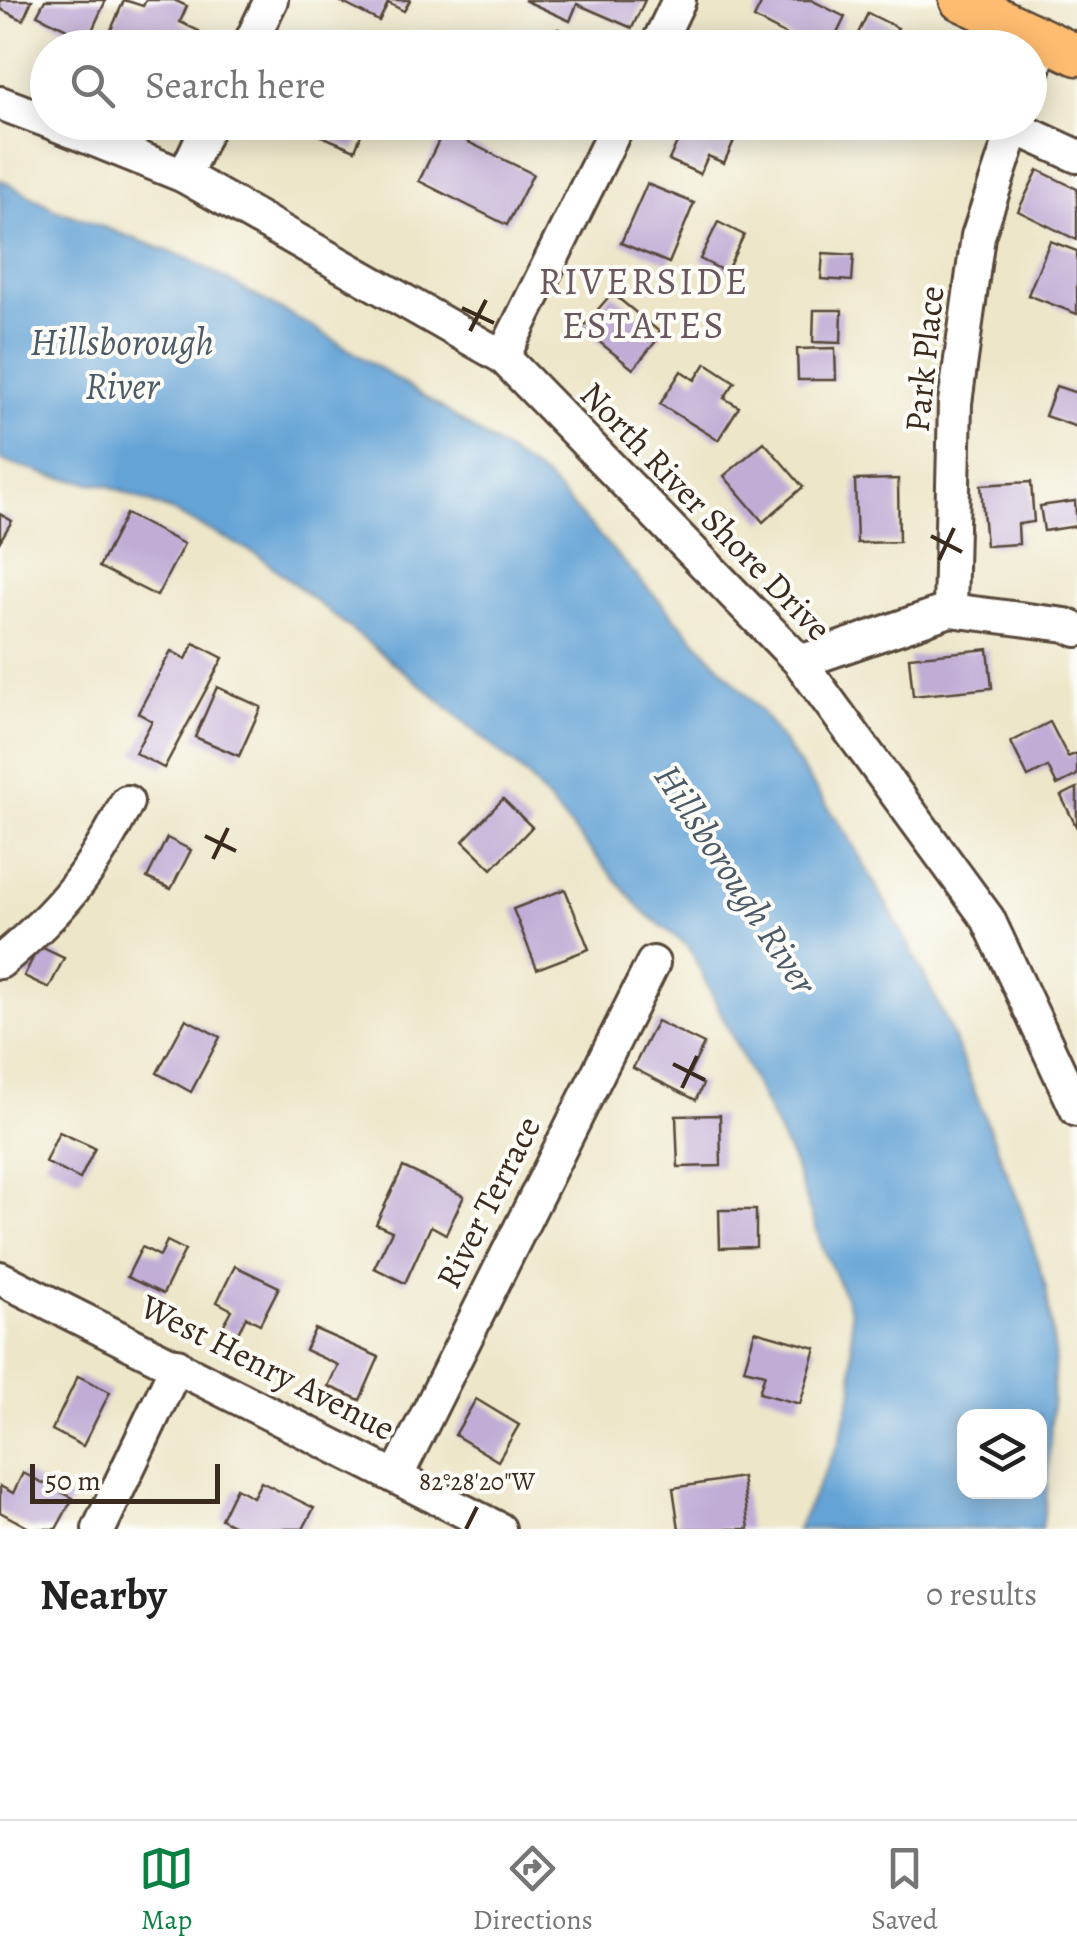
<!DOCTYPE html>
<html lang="en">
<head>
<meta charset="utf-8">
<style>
  :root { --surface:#fff; --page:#f6f6f6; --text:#222; --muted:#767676; --line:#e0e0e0; --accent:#0b8043 }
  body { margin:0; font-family:Alegreya,serif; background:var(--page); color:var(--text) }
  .controls { position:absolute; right:30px; bottom:30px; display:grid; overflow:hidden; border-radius:20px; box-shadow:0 5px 25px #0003 }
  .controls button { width:90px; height:90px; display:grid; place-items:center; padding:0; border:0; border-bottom:2px solid var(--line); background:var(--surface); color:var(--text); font:50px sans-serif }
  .scale { position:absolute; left:30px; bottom:25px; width:190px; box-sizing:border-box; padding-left:10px; border:5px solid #3b2a1e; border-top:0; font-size:28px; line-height:35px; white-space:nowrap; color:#3b2a1e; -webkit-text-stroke:8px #fdfcf7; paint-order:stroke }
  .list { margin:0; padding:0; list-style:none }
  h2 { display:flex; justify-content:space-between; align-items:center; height:130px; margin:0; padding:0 40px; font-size:42px }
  h2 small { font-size:32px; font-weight:400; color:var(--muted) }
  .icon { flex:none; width:55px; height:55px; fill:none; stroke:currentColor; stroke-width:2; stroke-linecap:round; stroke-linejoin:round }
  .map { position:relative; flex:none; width:1077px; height:1529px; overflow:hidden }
  .search { position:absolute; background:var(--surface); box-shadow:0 5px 25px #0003; left:30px; right:30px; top:30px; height:110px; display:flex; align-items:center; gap:25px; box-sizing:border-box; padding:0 35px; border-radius:55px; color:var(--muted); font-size:38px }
  .sheet { height:290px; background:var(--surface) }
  nav { display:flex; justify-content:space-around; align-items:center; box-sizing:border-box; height:140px; border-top:2px solid var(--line); background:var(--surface); font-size:28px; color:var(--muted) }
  nav a { display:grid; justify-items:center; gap:5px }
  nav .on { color:var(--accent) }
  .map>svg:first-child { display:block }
  .water { fill:#64a3d6; stroke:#50667a; stroke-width:2.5; fill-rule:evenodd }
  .building { fill:#c0acd5 }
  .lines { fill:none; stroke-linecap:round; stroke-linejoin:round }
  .minor-casing { stroke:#564638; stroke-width:38 }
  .major-casing { stroke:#564638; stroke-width:45 }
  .minor { stroke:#fff; stroke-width:32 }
  .major { stroke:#febc70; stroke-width:40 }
  .ticks { fill:none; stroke:#3b2a1e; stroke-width:4 }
  .labels { text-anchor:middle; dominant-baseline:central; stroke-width:8; stroke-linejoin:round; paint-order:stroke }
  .street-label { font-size:35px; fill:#3b2a1e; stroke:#fdfcf7 }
  .neighbourhood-label { font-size:38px; letter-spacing:2.5px; fill:#6a585e; stroke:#fdfcf7 }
  .water-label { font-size:38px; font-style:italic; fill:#4b5a68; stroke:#fdfcf7 }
  .ticks-label { font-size:25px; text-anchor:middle; fill:#3b2a1e; stroke:#fdfcf7; stroke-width:8; stroke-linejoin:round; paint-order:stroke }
</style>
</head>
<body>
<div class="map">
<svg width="1077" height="1529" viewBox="0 0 1077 1529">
  <rect width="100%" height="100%" fill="#fdfcf7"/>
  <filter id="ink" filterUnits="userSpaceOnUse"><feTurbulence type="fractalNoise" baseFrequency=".01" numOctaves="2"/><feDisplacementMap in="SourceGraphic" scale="20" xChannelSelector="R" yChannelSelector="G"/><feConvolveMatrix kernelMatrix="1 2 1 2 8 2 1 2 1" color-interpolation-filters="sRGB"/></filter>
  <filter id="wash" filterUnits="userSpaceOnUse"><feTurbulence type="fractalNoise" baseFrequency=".0048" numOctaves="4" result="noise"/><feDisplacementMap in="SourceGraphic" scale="40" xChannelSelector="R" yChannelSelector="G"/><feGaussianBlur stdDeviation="2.25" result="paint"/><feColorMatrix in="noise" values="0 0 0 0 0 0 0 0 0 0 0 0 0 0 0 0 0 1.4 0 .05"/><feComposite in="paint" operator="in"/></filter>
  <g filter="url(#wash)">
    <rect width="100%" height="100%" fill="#ede6c9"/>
    <path class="water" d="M0,179L55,209L189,259L318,330L436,404L547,479L762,712L847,834L909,945L947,1022L1021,1208L1046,1288L1055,1354L1046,1507L1041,1529H797L839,1443L853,1389L851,1311L822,1246L793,1162L689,947L643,911L526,775L431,693L258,555L173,512L109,486L51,476L0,460ZM964,1416H1040V1492H964Z"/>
    <g id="blocks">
      <g class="building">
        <path d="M0,0H32L23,20L0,9Z"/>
        <path d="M45,0H106L88,39L37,15Z"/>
        <path d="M124,0L143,6L146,0H174L187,6L180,22L199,31L191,48L104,46Z"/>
        <path d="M337,0H410L404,11L388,3L379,21Z"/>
        <path d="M524,0H645L632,28L577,4L570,21Z"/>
        <path d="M763,0H811L845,17L830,48H811L754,18Z"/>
        <path d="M868,13L898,28L888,48H851Z"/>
        <path d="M558,29L594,43L592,48H551Z"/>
        <path d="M288,122H366L355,150Z"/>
        <path d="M686,122H730L740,127L724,163L708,156L700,174L669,160Z"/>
        <path d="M444,130L533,174L507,225L419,181Z"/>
        <path d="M1038,170L1077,189V240L1018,211Z"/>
        <path d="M647,184L694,203L669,263L621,243Z"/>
        <path d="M718,222L744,235L726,272L700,259Z"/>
        <path d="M1050,241L1077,251V314L1028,295Z"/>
        <path d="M823,253L854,255L852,281L821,279Z"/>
        <path d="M612,293L662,334L633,369L582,328Z"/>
        <path d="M814,310H842L841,343L813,342Z"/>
        <path d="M835,348L836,380H798L797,349Z"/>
        <path d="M706,363L735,382L724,398L739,407L718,440L660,404L681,371L695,380Z"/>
        <path d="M1056,386L1077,393V427L1045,416Z"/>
        <path d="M764,442L803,487L763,522L724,476Z"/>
        <path d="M898,479L899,542L857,543L855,480Z"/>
        <path d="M1031,482L1034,522L1018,524L1019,544L986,546L981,485Z"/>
        <path d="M1075,501L1077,526L1044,531L1040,506Z"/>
        <path d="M0,514L12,521L0,541Z"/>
        <path d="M126,514L184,544L157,596L99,567Z"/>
        <path d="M194,643L223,658L164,768L135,753L152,721L138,713L171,651L186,659Z"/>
        <path d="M988,649L992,688L913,696L909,657Z"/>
        <path d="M217,687L261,707L239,756L195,737Z"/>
        <path d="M1050,722L1068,757L1077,753V775L1057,785L1048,767L1028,777L1011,742Z"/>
        <path d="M1077,788V828L1061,796Z"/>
        <path d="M503,799L532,827L492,869L463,841Z"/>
        <path d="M167,838L191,850L171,889L147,878Z"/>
        <path d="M565,889L589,949L537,969L513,909Z"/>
        <path d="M39,946L64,958L49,988L24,976Z"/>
        <path d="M186,1019L220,1037L191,1092L157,1073Z"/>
        <path d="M657,1021L704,1044L688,1076L703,1084L696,1100L633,1068Z"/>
        <path d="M720,1115L721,1166L678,1167L676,1116Z"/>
        <path d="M59,1132L95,1148L80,1179L45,1162Z"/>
        <path d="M403,1167L464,1196L446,1234L431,1226L405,1283L374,1268L392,1231L376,1224Z"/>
        <path d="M719,1210H756V1247L720,1248Z"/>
        <path d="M167,1241L185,1250L163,1294L127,1277L142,1247L160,1256Z"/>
        <path d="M235,1266L279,1287L260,1324L246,1317L237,1335L222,1328L232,1310L217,1302Z"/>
        <path d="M315,1329L379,1357L360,1400L328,1386L338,1365L305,1350Z"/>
        <path d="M755,1331L816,1348L800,1404L759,1393L765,1374L744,1369Z"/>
        <path d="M78,1376L110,1392L83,1446L52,1430Z"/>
        <path d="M476,1399L519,1425L498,1461L455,1435Z"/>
        <path d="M23,1473L73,1498L56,1529H31L0,1512V1486L13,1493Z"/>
        <path d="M742,1477L749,1529H679L673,1488Z"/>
        <path d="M261,1482L314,1508L303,1529H241L221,1519L236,1488L253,1497Z"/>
      </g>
    </g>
  </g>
  <g filter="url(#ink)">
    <use href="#blocks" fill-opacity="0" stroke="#564638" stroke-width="2.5"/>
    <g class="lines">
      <defs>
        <g id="minor">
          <path d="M248,48L271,0"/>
          <path d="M656,48L679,0"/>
          <path d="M1030,81L1043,40"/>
          <path d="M0,103L48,121"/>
          <path d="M50,122L184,176L503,357L800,662L988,919L1077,1110"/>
          <path d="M1014,127L1077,156"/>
          <path d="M184,176L210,122"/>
          <path d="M503,357L619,122"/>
          <path d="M950,610L955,403L978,236L1016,122"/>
          <path d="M800,662L950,610L1066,625L1077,630"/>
          <path d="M0,962C62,910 91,874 127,802"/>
          <path d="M0,1278L499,1529"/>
          <path d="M396,1477L653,963"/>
          <path d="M99,1529L177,1365"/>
        </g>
        <path id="major" d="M960,0L1077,55"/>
      </defs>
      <use href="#minor" class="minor-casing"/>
      <use href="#major" class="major-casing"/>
      <use href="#minor" class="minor"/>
      <use href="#major" class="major"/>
    </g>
  </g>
  <path class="ticks" d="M462,308L494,323M470,331L486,300M931,536L962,552M939,560L954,528M205,836L236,851M213,859L228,828M673,1064L705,1080M682,1088L697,1056M466,1529L477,1507"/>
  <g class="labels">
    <g class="street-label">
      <text transform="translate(924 359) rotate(-84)">Park Place</text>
      <text transform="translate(706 511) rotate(46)">North River Shore Drive</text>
      <text transform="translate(488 1202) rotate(-63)">River Terrace</text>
      <text transform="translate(268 1367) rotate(27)">West Henry Avenue</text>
    </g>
    <g class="neighbourhood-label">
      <text x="644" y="281">RIVERSIDE<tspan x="644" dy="44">ESTATES</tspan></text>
    </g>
    <g class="water-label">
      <text x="122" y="342">Hillsborough<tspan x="122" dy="44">River</tspan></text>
      <text transform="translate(736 879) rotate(57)">Hillsborough River</text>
    </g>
  </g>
  <g class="ticks-label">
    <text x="477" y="1490">82°28'20"W</text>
  </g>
</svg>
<div class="controls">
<button><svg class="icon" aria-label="layers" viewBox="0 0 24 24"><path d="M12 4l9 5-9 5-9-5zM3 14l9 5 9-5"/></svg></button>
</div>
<div class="scale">50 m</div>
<div class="search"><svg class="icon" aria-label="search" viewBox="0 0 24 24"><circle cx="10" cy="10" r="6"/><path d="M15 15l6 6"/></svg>Search here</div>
</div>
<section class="sheet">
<h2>Nearby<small>0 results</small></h2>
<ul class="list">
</ul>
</section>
<nav>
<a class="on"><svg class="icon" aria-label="map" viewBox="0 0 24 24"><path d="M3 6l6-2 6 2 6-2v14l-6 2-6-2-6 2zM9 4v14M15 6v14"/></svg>Map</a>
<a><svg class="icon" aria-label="directions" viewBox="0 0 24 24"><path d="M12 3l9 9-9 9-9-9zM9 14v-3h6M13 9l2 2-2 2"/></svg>Directions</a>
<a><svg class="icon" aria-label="saved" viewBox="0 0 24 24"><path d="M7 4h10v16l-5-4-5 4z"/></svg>Saved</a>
</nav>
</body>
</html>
